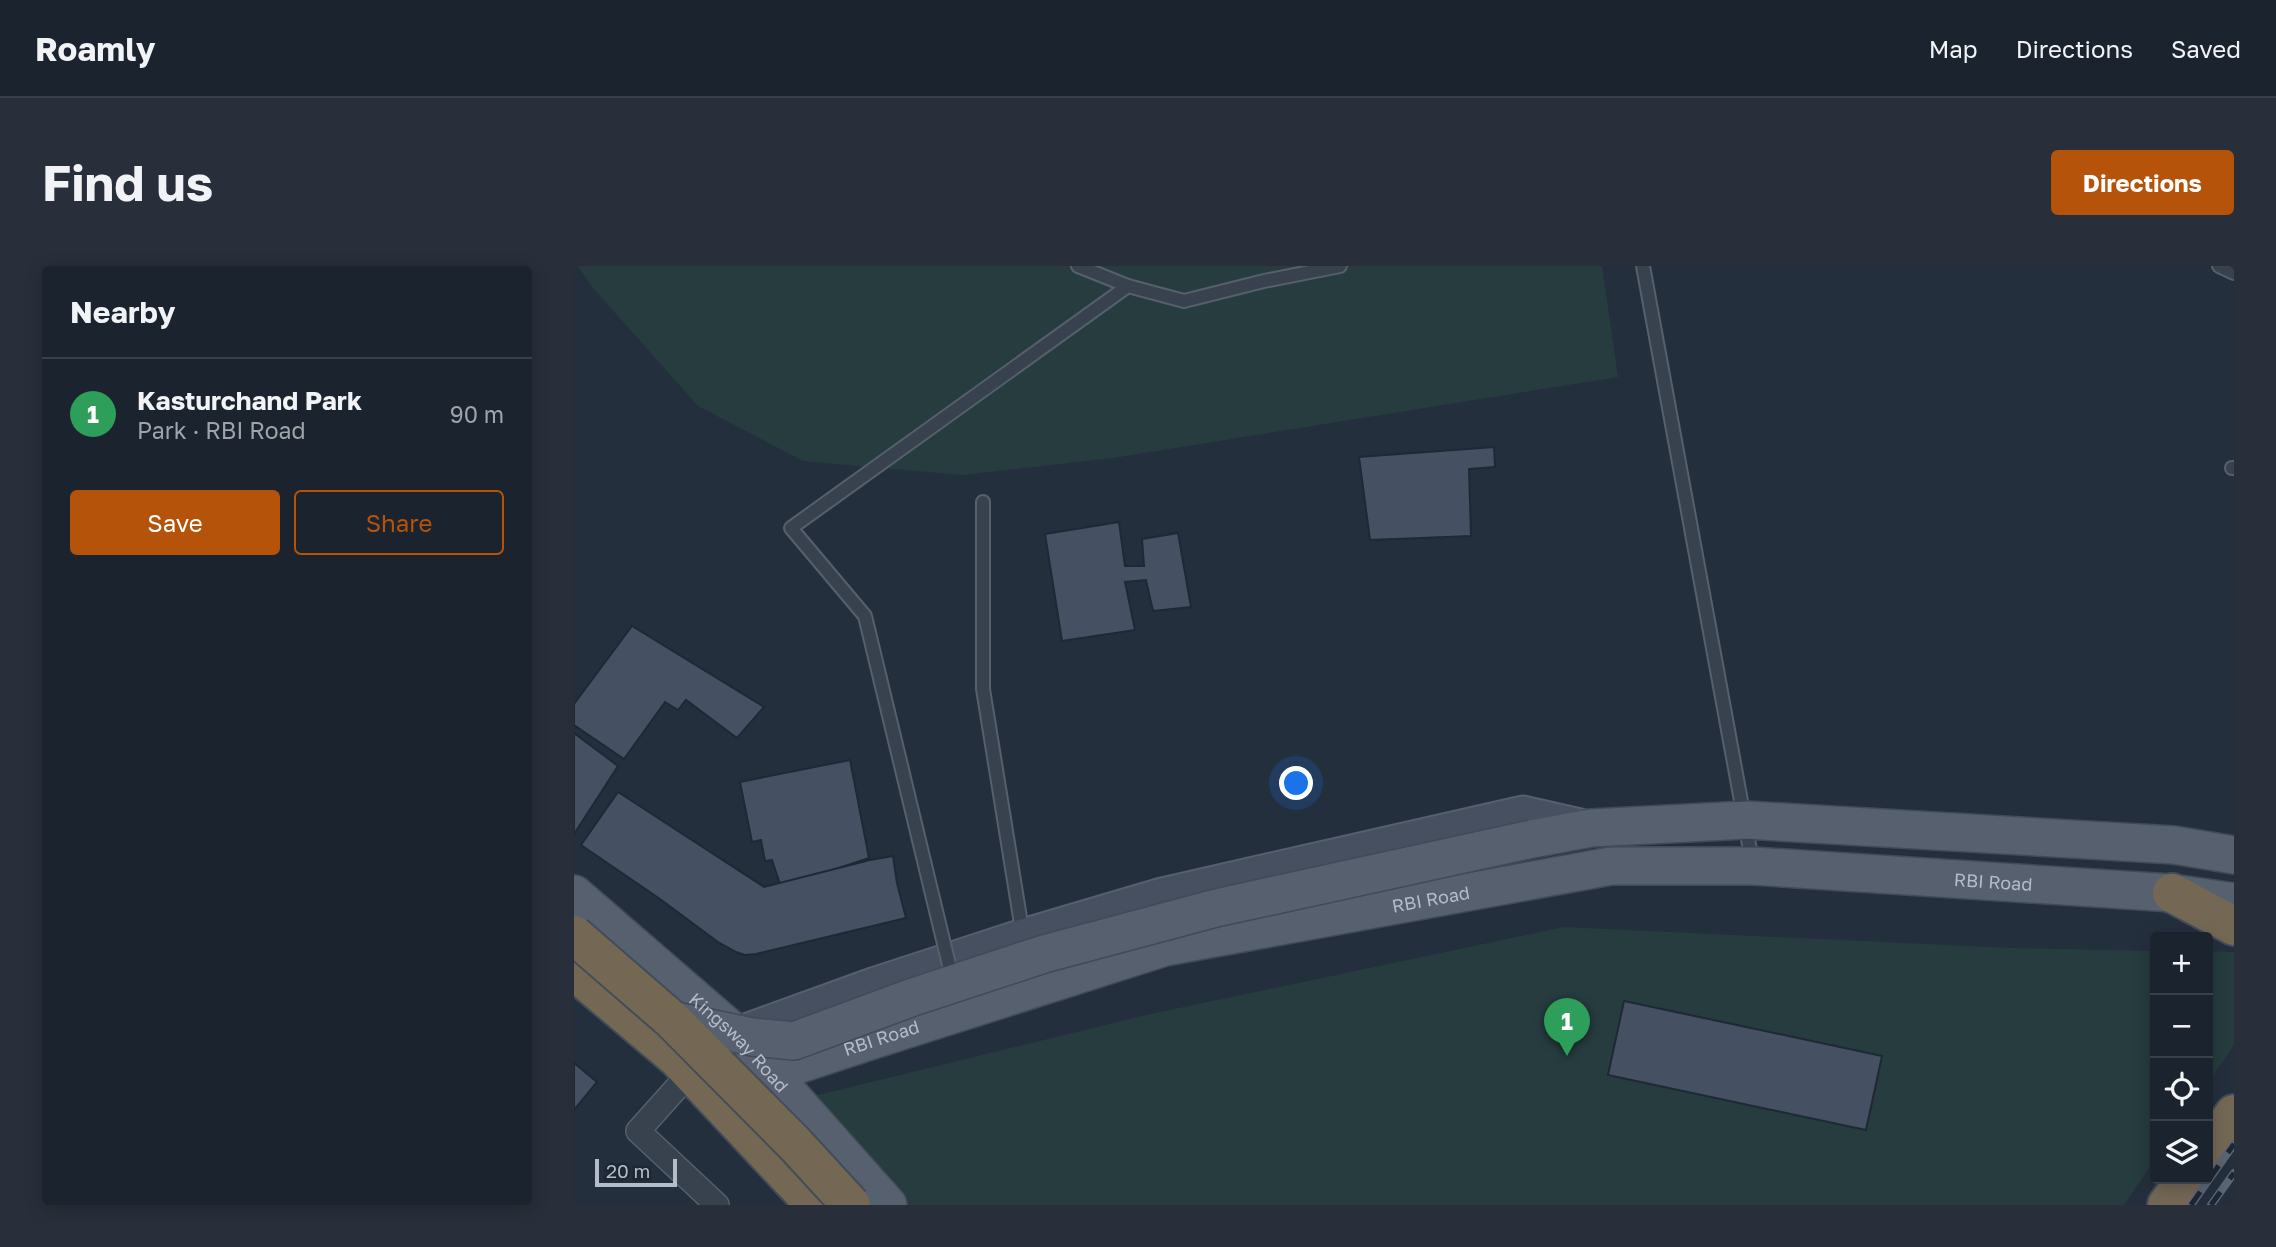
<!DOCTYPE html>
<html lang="en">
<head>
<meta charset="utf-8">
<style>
  :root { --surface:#1b232e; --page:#282f3a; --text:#f1f3f6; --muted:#a0a4aa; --line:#39404a; --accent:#b45309 }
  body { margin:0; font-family:"Golos Text",sans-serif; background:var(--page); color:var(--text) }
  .controls { position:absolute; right:21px; bottom:21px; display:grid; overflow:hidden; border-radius:7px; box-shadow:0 4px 18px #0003 }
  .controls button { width:63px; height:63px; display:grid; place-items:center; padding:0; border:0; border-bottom:2px solid var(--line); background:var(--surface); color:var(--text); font:35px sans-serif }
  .scale { position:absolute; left:21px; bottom:18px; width:82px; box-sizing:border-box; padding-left:7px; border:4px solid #b4bcc9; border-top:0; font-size:19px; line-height:24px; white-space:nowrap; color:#b4bcc9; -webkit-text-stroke:5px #1d2633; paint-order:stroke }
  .you { position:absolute; left:723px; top:518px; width:24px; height:24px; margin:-18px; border:5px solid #fff; border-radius:50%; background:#1a73e8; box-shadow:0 0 0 10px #1a73e833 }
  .badge { display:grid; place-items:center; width:46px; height:46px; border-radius:50%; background:var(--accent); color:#fff; font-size:23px; font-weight:700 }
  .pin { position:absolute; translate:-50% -58px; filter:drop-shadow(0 2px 4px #0008) }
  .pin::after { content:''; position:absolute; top:37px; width:24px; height:21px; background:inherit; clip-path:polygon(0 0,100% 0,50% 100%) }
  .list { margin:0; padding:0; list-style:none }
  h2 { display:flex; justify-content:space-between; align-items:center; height:91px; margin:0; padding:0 28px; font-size:30px }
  h2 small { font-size:23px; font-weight:400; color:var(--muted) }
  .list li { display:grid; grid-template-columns:46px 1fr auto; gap:21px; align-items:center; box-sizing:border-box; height:112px; padding:0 28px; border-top:2px solid var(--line) }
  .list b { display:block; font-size:26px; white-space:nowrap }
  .list p { margin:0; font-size:23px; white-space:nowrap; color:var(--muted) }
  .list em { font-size:23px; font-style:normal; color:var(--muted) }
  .actions { display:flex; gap:14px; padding:21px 28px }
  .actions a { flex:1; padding:16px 0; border:2px solid var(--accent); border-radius:7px; text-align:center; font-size:24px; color:var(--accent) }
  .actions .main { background:var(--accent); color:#fff }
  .icon { flex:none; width:38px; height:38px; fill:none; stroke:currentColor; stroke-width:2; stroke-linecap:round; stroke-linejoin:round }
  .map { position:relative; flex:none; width:1660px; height:939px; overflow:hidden; border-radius:7px }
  header { display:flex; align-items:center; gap:42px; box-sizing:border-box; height:98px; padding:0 35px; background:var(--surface); border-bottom:2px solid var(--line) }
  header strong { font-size:33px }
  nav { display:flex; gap:38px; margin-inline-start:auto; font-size:24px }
  .intro { display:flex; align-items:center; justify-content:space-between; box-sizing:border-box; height:168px; padding:0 42px }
  h1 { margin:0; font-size:49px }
  .button { padding:18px 32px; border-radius:7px; background:var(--accent); color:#fff; font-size:24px; font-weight:700 }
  main { display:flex; gap:42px; padding:0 42px }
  aside { flex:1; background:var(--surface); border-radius:7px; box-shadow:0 4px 18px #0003 }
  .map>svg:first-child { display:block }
  .green { fill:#263c3f }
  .building { fill:#455162; stroke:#1f2835; stroke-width:2 }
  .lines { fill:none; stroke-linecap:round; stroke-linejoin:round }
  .lane-casing { stroke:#565f6c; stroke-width:16 }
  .street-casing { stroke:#565f6c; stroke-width:26 }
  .secondary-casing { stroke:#565f6c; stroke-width:37 }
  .primary-casing { stroke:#414a57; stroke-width:40 }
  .highway-casing { stroke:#434c59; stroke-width:42 }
  .lane { stroke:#38414e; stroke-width:12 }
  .street { stroke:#38414e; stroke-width:23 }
  .secondary { stroke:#465061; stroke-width:33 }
  .primary { stroke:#56606e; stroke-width:37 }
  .highway { stroke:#746855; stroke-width:38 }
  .rail-casing { stroke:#5a6575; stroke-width:8 }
  .rail { stroke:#1d2633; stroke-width:5; stroke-dasharray:16; stroke-linecap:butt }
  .lane-bridge-casing { stroke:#565f6c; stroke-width:16; stroke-linecap:butt }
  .primary-bridge-casing { stroke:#414a57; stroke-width:40; stroke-linecap:butt }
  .highway-bridge-casing { stroke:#434c59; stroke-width:42; stroke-linecap:butt }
  .lane-bridge { stroke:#38414e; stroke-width:12 }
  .primary-bridge { stroke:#56606e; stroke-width:37 }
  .highway-bridge { stroke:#746855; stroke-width:38 }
  .labels { text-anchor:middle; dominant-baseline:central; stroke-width:7; stroke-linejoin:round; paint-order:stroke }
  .street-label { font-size:18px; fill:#b4bcc9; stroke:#1d2633 }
</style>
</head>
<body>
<header>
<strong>Roamly</strong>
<nav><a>Map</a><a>Directions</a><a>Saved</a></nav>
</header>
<div class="intro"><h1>Find us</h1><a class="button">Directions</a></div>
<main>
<aside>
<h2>Nearby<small></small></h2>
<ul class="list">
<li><span class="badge" style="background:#2e9e5b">1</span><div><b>Kasturchand Park</b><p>Park · RBI Road</p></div><em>90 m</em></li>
</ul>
<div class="actions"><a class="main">Save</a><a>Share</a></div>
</aside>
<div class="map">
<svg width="1660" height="939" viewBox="0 0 1660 939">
  <rect width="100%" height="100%" fill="#242f3e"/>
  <g class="green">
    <path d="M4,0H1028L1044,111L539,192L388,209L229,195L124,140L18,21Z"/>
    <path d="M990,661L1435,682L1581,685V893L1550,939H333L236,831L572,749Z"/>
    <path d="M1634,685L1659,686L1660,688V779L1634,817Z"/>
  </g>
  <g class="building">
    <path d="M920,181L921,201L895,203L897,270L796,274L785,191Z"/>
    <path d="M545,256L551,300H570L568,273L604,267L617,341L579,345L572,314L551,316L561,364L488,375L471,268Z"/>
    <path d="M58,360L190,441L163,472L112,434L104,444L91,436L50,493L0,459V438Z"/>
    <path d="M0,467L44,500L0,568Z"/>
    <path d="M276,494L295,592L250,607L206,618L198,594L191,595L187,574L178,576L166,516Z"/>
    <path d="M44,526L190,621L296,594L319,590L323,617L332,652L182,688L171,689L162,686L144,676L86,633L7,579Z"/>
    <path d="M1050,735L1308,790L1292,864L1034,809Z"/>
    <path d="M0,797L23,816L0,844Z"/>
  </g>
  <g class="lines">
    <defs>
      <g id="lane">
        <path d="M504,0L554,20L610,35L690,15L766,0"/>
        <path d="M1069,0L1178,595"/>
        <path d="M1645,0L1660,7"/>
        <path d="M1658,202H1660"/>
        <path d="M409,236V423L449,670"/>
        <path d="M370,678L291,350L217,262L554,20"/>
      </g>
      <path id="street" d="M116,807L64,865L143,939"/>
      <path id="secondary" d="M158,770L302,718L449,670L588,629L949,547L1015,562"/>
      <g id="primary">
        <path d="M958,573L1017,562L1172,554L1600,579L1660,589"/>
        <path id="s1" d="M0,628L162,768L314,939"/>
        <path id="s2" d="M138,827L299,774L591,681L1037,600H1179L1598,627L1660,636"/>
      </g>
      <g id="highway">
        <path d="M1598,627L1660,660"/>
        <path d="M0,705L103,792L241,939"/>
        <path d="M1634,884L1660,848"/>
        <path d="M1593,939L1612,913"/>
      </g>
    </defs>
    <use href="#lane" class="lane-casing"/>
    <use href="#street" class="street-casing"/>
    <use href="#secondary" class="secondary-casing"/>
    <use href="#primary" class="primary-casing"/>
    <use href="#highway" class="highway-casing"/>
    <use href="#lane" class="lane"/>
    <use href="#street" class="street"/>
    <use href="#secondary" class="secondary"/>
    <use href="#primary" class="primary"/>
    <use href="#highway" class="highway"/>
    <defs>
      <g id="rail">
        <path d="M1617,939L1660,878"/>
        <path d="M1637,939L1660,907"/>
      </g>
    </defs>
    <use href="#rail" class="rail-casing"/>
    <use href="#rail" class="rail"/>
    <defs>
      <path id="lane-bridge" d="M370,678L378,711"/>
      <path id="primary-bridge" d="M98,754L178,771L220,775L339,731L470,688L642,642L958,573"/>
      <path id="highway-bridge" d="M0,669L98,754L221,878L277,939"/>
    </defs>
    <use href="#lane-bridge" class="lane-bridge-casing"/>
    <use href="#primary-bridge" class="primary-bridge-casing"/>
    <use href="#highway-bridge" class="highway-bridge-casing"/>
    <use href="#lane-bridge" class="lane-bridge"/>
    <use href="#primary-bridge" class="primary-bridge"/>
    <use href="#highway-bridge" class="highway-bridge"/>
  </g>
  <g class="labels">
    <g class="street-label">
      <text stroke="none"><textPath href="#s2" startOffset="1312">RBI Road</textPath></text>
      <text stroke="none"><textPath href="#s2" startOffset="746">RBI Road</textPath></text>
      <text stroke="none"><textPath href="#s2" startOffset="178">RBI Road</textPath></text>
      <text stroke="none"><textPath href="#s1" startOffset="222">Kingsway Road</textPath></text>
    </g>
  </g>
</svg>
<div class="controls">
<button>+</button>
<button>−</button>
<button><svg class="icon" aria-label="locate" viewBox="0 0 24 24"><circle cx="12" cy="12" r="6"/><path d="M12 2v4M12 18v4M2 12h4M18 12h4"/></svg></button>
<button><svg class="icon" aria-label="layers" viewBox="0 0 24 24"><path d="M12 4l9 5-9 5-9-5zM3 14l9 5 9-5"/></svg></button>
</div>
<div class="scale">20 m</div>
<div class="you"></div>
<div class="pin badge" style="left:993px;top:790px;background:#2e9e5b">1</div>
</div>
</main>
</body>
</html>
